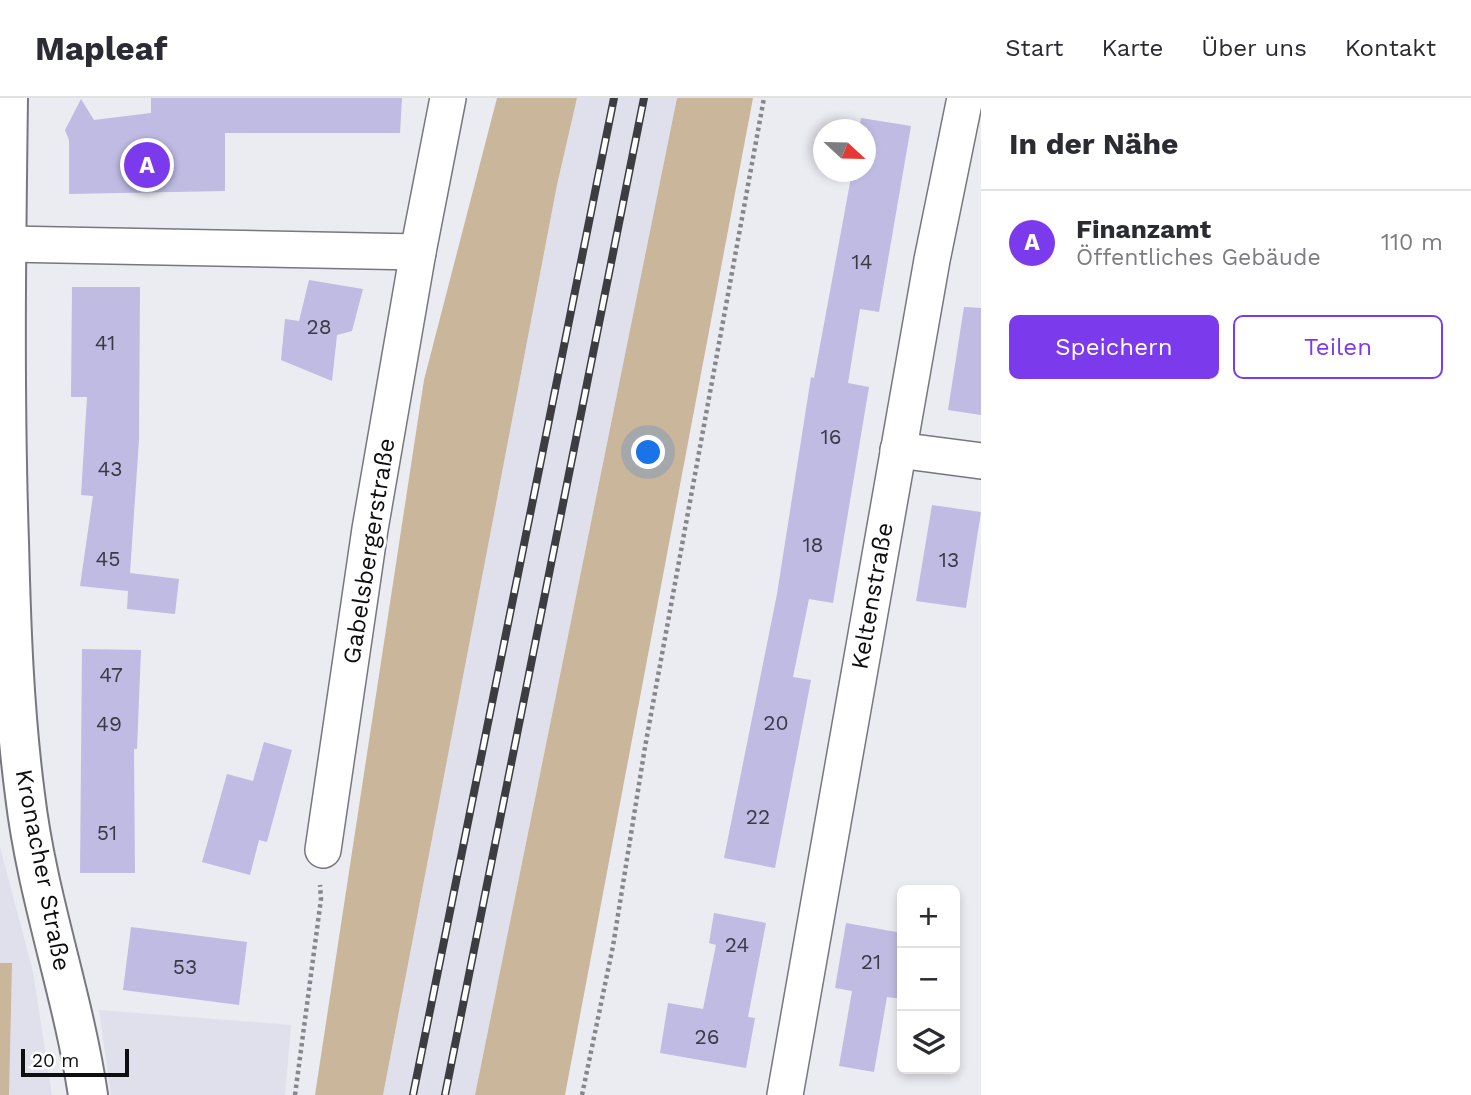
<!DOCTYPE html>
<html lang="de">
<head>
<meta charset="utf-8">
<style>
  :root { --surface:#fff; --page:#f2f2f3; --text:#2b2b33; --muted:#7c7c81; --line:#e1e1e2; --accent:#7c3aed }
  body { margin:0; font-family:"Work Sans",sans-serif; background:var(--page); color:var(--text) }
  .controls { position:absolute; right:21px; bottom:21px; display:grid; overflow:hidden; border-radius:10px; box-shadow:0 4px 10px #0003 }
  .controls button { width:63px; height:63px; display:grid; place-items:center; padding:0; border:0; border-bottom:2px solid var(--line); background:var(--surface); color:var(--text); font:35px sans-serif }
  .compass { position:absolute; left:813px; top:21px; width:63px; height:63px; border-radius:50%; background:var(--surface); box-shadow:0 4px 10px #0003; rotate:112deg }
  .scale { position:absolute; left:21px; bottom:18px; width:108px; box-sizing:border-box; padding-left:7px; border:4px solid #0e0e10; border-top:0; font-size:19px; line-height:24px; white-space:nowrap; color:#0e0e10; -webkit-text-stroke:5px #fff; paint-order:stroke }
  .you { position:absolute; left:649px; top:355px; width:24px; height:24px; margin:-18px; border:5px solid #fff; border-radius:50%; background:#1a73e8; box-shadow:0 0 0 10px #1a73e833 }
  .badge { display:grid; place-items:center; width:46px; height:46px; border-radius:50%; background:var(--accent); color:#fff; font-size:23px; font-weight:700 }
  .pin { position:absolute; translate:-50% -50%; border:4px solid #fff; box-shadow:0 2px 7px #0006 }
  .list { margin:0; padding:0; list-style:none }
  h2 { display:flex; justify-content:space-between; align-items:center; height:91px; margin:0; padding:0 28px; font-size:30px }
  h2 small { font-size:23px; font-weight:400; color:var(--muted) }
  .list li { display:grid; grid-template-columns:46px 1fr auto; gap:21px; align-items:center; box-sizing:border-box; height:105px; padding:0 28px; border-top:2px solid var(--line) }
  .list b { display:block; font-size:26px; white-space:nowrap }
  .list p { margin:0; font-size:23px; white-space:nowrap; color:var(--muted) }
  .list em { font-size:23px; font-style:normal; color:var(--muted) }
  .actions { display:flex; gap:14px; padding:21px 28px }
  .actions a { flex:1; padding:16px 0; border:2px solid var(--accent); border-radius:10px; text-align:center; font-size:24px; color:var(--accent) }
  .actions .main { background:var(--accent); color:#fff }
  .icon { flex:none; width:38px; height:38px; fill:none; stroke:currentColor; stroke-width:2; stroke-linecap:round; stroke-linejoin:round }
  .map { position:relative; flex:none; width:981px; height:997px; overflow:hidden }
  header { display:flex; align-items:center; gap:42px; box-sizing:border-box; height:98px; padding:0 35px; background:var(--surface); border-bottom:2px solid var(--line) }
  header strong { font-size:33px }
  nav { display:flex; gap:38px; margin-inline-start:auto; font-size:24px }
  main { display:flex }
  aside { flex:1; background:var(--surface) }
  .map>svg:first-child { display:block }
  .built { fill:#e0dfec }
  .green { fill:#c9b69b }
  .building { fill:#bfbbe3 }
  .lines { fill:none; stroke-linecap:round; stroke-linejoin:round }
  .minor-casing { stroke:#77777d; stroke-width:38 }
  .tertiary-casing { stroke:#77777d; stroke-width:42 }
  .path { stroke:#87878b; stroke-width:4.5; stroke-dasharray:3.5 3.5; stroke-linecap:butt }
  .minor { stroke:#fff; stroke-width:35 }
  .tertiary { stroke:#fff; stroke-width:38 }
  .rail-casing { stroke:#3d3d41; stroke-width:8 }
  .rail { stroke:#fff; stroke-width:5; stroke-dasharray:16; stroke-linecap:butt }
  .labels { text-anchor:middle; dominant-baseline:central; stroke-width:6; stroke-linejoin:round; paint-order:stroke }
  .number-label { font-size:21px; fill:#3a3945 }
  .street-label { font-size:24px; fill:#0e0e10; stroke:#fff }
</style>
</head>
<body>
<header>
<strong>Mapleaf</strong>
<nav><a>Start</a><a>Karte</a><a>Über uns</a><a>Kontakt</a></nav>
</header>
<main>
<div class="map">
<svg width="981" height="997" viewBox="0 0 981 997">
  <rect width="100%" height="100%" fill="#ebebf2"/>
  <g class="built">
    <path d="M577,0H677L475,997H383L557,87Z"/>
    <path d="M0,749L33,874L52,997H0Z"/>
    <path d="M99,912L291,927L285,997H111Z"/>
  </g>
  <g class="green">
    <path d="M497,0H577L557,87L383,997H315L424,282Z"/>
    <path d="M677,0H753L565,997H475Z"/>
    <path d="M0,865H12L9,997H0Z"/>
  </g>
  <g class="building">
    <path d="M151,0H402L400,35H225V93L69,96V42L65,32L81,1L94,22L151,15Z"/>
    <path d="M861,20L911,28L879,214L860,211L848,285L869,289L833,505L809,501L793,579L811,582L775,770L724,760L777,496L811,279L814,280L852,74H865V32H859Z"/>
    <path d="M309,182L363,191L352,233L337,237L332,283L281,262L285,221L299,223Z"/>
    <path d="M72,189H140L139,342L130,475L179,481L175,516L127,511L128,493L80,488L93,398L81,397L87,299H71Z"/>
    <path d="M964,209L981,210V317L948,312Z"/>
    <path d="M932,407L981,414L966,510L916,503Z"/>
    <path d="M82,551L141,552L137,651H134L135,775H80Z"/>
    <path d="M264,644L292,652L267,744L259,742L250,777L202,764L227,676L253,683Z"/>
    <path d="M714,815L766,825L748,919L755,920L746,970L660,955L668,905L703,911L716,847L709,845Z"/>
    <path d="M846,825L902,835V901L887,899L874,974L839,968L852,893L835,890Z"/>
    <path d="M131,829L247,844L239,907L123,892Z"/>
  </g>
  <g class="lines">
    <defs>
      <g id="minor">
        <path d="M7,146L418,154"/>
        <path d="M898,352L981,363"/>
        <path d="M323,752L370,431L418,154L448,0"/>
        <path d="M785,997L932,162L965,0"/>
      </g>
      <path id="tertiary" d="M8,0C6,148 4,296 9,444C11,528 14,613 25,697C37,799 73,896 88,997"/>
    </defs>
    <use href="#minor" class="minor-casing"/>
    <use href="#tertiary" class="tertiary-casing"/>
    <g class="path">
      <path d="M295,997L321,801L320,787"/>
      <path d="M582,997L613,848L645,649L764,0"/>
    </g>
    <use href="#minor" class="minor"/>
    <use href="#tertiary" class="tertiary"/>
    <defs>
      <g id="rail">
        <path d="M413,997L614,0"/>
        <path d="M445,997L644,0"/>
      </g>
    </defs>
    <use href="#rail" class="rail-casing"/>
    <use href="#rail" class="rail"/>
  </g>
  <g class="labels">
    <g class="number-label">
      <text x="862" y="163">14</text>
      <text x="319" y="228">28</text>
      <text x="105" y="244">41</text>
      <text x="831" y="338">16</text>
      <text x="110" y="370">43</text>
      <text x="813" y="446">18</text>
      <text x="108" y="460">45</text>
      <text x="949" y="461">13</text>
      <text x="111" y="576">47</text>
      <text x="776" y="624">20</text>
      <text x="109" y="625">49</text>
      <text x="758" y="718">22</text>
      <text x="107" y="734">51</text>
      <text x="737" y="846">24</text>
      <text x="871" y="863">21</text>
      <text x="185" y="868">53</text>
      <text x="707" y="938">26</text>
    </g>
    <g class="street-label">
      <text transform="translate(369 453) rotate(-81)">Gabelsbergerstraße</text>
      <text transform="translate(872 498) rotate(-80)">Keltenstraße</text>
      <text transform="translate(43 772) rotate(79)">Kronacher Straße</text>
    </g>
  </g>
</svg>
<div class="controls">
<button>+</button>
<button>−</button>
<button><svg class="icon" aria-label="layers" viewBox="0 0 24 24"><path d="M12 4l9 5-9 5-9-5zM3 14l9 5 9-5"/></svg></button>
</div>
<svg class="compass" viewBox="-18 -18 36 36"><path d="M0-13l5 13h-10z" fill="#e53935"/><path d="M0 13l5-13h-10z" fill="#7c7c81"/></svg>
<div class="scale">20 m</div>
<div class="you"></div>
<div class="pin badge" style="left:147px;top:67px">A</div>
</div>
<aside>
<h2>In der Nähe<small></small></h2>
<ul class="list">
<li><span class="badge">A</span><div><b>Finanzamt</b><p>Öffentliches Gebäude</p></div><em>110 m</em></li>
</ul>
<div class="actions"><a class="main">Speichern</a><a>Teilen</a></div>
</aside>
</main>
</body>
</html>
